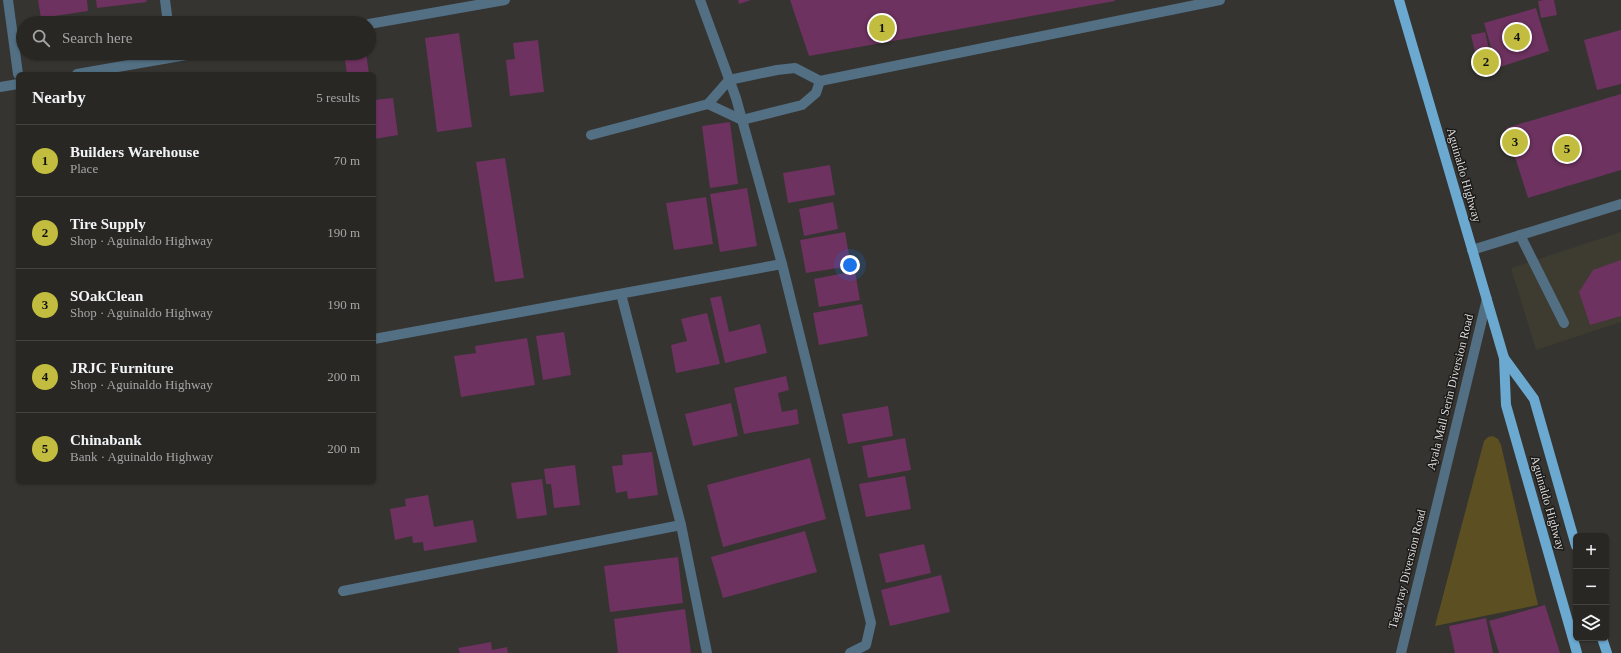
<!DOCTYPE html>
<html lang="en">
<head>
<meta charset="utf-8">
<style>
  :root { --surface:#282724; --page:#343331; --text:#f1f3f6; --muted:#a5a5a6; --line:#444441; --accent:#c3bd3f }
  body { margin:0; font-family:"Times New Roman",serif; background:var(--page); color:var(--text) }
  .controls { position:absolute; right:12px; bottom:12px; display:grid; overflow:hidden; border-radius:6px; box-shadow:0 1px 3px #0004 }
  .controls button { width:36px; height:36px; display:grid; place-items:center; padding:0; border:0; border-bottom:1px solid var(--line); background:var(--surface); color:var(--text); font:20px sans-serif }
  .you { position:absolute; left:850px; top:265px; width:14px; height:14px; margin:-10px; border:3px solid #fff; border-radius:50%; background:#1a73e8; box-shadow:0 0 0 6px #1a73e833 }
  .badge { display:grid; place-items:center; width:26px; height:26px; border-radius:50%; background:var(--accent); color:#111; font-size:13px; font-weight:700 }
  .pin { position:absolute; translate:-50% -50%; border:2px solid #fff; box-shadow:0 1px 4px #0006 }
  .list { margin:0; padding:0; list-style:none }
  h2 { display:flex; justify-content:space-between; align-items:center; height:52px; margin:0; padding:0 16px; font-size:17px }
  h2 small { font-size:13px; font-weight:400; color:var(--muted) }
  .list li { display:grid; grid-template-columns:26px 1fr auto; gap:12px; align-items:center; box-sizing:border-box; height:72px; padding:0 16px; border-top:1px solid var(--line) }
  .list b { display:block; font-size:15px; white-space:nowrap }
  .list p { margin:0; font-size:13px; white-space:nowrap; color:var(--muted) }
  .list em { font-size:13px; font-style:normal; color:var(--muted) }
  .icon { flex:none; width:22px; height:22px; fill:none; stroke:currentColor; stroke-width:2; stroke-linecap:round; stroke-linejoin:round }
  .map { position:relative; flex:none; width:1621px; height:653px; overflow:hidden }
  .search { position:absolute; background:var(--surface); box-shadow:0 1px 3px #0004; left:16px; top:16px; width:360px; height:44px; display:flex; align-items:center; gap:10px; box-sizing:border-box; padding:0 14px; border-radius:22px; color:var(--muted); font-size:15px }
  .panel { position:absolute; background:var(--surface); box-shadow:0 1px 3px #0004; left:16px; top:72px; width:360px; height:412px; border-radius:6px }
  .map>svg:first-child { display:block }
  .built { fill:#3e3b31 }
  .green { fill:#5c4f21 }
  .building { fill:#6d325f }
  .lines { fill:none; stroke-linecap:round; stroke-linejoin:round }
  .service { stroke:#526f83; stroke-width:10 }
  .minor { stroke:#526f83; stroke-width:10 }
  .tertiary { stroke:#526f83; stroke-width:10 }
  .primary { stroke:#6ba9d1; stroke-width:10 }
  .labels { text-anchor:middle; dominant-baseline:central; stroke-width:3; stroke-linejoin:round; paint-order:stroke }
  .street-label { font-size:12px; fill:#dcdcda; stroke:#1c1b1a }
</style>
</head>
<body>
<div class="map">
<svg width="1621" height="653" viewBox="0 0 1621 653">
  <rect width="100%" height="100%" fill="#353430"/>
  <path class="built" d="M1621,232V322L1536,350L1511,268Z"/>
  <path class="green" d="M1493,436L1498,439L1501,445L1538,605L1435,626L1484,441L1488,437Z"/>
  <g class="building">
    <path d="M38,0H87L88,11L41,18Z"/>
    <path d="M96,0H146L147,2L97,8Z"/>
    <path d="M738,0H751L739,4Z"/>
    <path d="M790,0H1115V1L809,56Z"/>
    <path d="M1544,0H1554L1557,15L1541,18L1538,1Z"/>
    <path d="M1536,8L1549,51L1497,68L1484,23Z"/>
    <path d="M1621,30V84L1597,90L1584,40Z"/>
    <path d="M1485,32L1489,49L1475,52L1471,35Z"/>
    <path d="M459,33L472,127L437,132L425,38Z"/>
    <path d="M538,40L544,92L510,96L506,60L515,59L513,43Z"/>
    <path d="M344,53H366L369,74H347Z"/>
    <path d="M1621,94V170L1528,198L1506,128Z"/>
    <path d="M393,98L398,135L374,139V100Z"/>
    <path d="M730,122L738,184L710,188L702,126Z"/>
    <path d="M505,158L524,278L495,282L476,162Z"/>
    <path d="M830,165L835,195L788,203L783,173Z"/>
    <path d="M747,188L757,246L720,252L710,194Z"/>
    <path d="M706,197L713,244L674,250L666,203Z"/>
    <path d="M833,202L838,229L804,236L799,209Z"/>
    <path d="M845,232L851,266L806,273L800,240Z"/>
    <path d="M1621,260V316L1590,325L1579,292L1593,270Z"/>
    <path d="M855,271L860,300L819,307L814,279Z"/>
    <path d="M721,296L729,332L760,324L767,353L725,363L710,298Z"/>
    <path d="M862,304L868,336L819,345L813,313Z"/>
    <path d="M707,313L720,364L676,373L671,345L687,341L681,319Z"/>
    <path d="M564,332L571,375L543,380L536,336Z"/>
    <path d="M527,338L535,385L461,397L454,356L476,353L475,346Z"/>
    <path d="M786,376L789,390L778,393L782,412L797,409L799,424L744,434L734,388Z"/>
    <path d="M731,403L738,436L693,446L685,414Z"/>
    <path d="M888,406L893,436L848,444L842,414Z"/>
    <path d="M905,438L911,470L868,478L862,446Z"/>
    <path d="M652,452L658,495L628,499L627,491L616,493L612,466L623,465L622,455Z"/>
    <path d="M810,458L826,519L723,547L707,485Z"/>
    <path d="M575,465L580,505L554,508L551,484H546L544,469Z"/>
    <path d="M905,476L911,509L866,517L859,484Z"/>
    <path d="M542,479L547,515L517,519L511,483Z"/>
    <path d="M428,495L434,527L473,520L477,542L424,551L423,542L413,543L412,536L395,540L390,509L406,506L405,499Z"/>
    <path d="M805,531L817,572L723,598L711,557Z"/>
    <path d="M924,544L931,573L886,583L879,554Z"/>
    <path d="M678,557L683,603L610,612L604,566Z"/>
    <path d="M941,575L950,612L890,626L881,590Z"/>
    <path d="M1545,605L1560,653H1499L1489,621Z"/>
    <path d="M685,609L691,653H618L614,619Z"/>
    <path d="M1486,618L1493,653H1455L1449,626Z"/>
    <path d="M491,642L492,650L507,647L508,653H460L458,648Z"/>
  </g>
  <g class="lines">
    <path class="service" d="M1520,235L1564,323"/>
    <g class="minor">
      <path d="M8,0L18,74"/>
      <path d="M165,0L168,23"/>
      <path d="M700,0L736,98L782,264L871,623L866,645L850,653"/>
      <path d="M369,24L505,0"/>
      <path d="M77,74L198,53"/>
      <path d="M0,87L18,84"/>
      <path d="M708,104L742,120L802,105L816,93L820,81"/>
      <path d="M591,135L708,104L729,80L777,70L795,68L820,81L1220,0"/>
      <path d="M1472,250L1621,204"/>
      <path d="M621,294L681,525L707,653"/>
      <path d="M374,339L782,264"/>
      <path d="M343,591L681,525"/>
    </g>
    <path class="tertiary" d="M1401,653L1487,299"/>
    <g class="primary">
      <path d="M1399,0L1504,358L1506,405L1577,653"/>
      <path d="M1504,358L1534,399L1576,546"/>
      <path d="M1602,638L1607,653"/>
    </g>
  </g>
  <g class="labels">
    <g class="street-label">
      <text transform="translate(1464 175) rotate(74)">Aguinaldo Highway</text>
      <text transform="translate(1450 392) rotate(-76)">Ayala Mall Serin Diversion Road</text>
      <text transform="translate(1548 503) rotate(74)">Aguinaldo Highway</text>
      <text transform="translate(1407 569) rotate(-76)">Tagaytay Diversion Road</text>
    </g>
  </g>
</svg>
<div class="controls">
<button>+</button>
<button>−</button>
<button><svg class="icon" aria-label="layers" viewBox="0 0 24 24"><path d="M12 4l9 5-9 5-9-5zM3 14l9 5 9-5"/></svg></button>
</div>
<div class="you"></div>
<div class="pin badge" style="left:882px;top:28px">1</div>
<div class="pin badge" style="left:1486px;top:62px">2</div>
<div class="pin badge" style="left:1515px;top:142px">3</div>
<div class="pin badge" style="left:1517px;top:37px">4</div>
<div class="pin badge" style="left:1567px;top:149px">5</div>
<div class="search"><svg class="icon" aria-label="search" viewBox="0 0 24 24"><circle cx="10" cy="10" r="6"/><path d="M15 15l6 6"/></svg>Search here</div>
<section class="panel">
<h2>Nearby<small>5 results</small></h2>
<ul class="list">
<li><span class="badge">1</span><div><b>Builders Warehouse</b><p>Place</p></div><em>70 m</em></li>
<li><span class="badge">2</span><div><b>Tire Supply</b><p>Shop · Aguinaldo Highway</p></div><em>190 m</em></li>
<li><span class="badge">3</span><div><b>SOakClean</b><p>Shop · Aguinaldo Highway</p></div><em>190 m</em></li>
<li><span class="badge">4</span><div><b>JRJC Furniture</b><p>Shop · Aguinaldo Highway</p></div><em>200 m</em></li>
<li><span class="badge">5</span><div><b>Chinabank</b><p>Bank · Aguinaldo Highway</p></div><em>200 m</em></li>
</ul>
</section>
</div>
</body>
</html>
